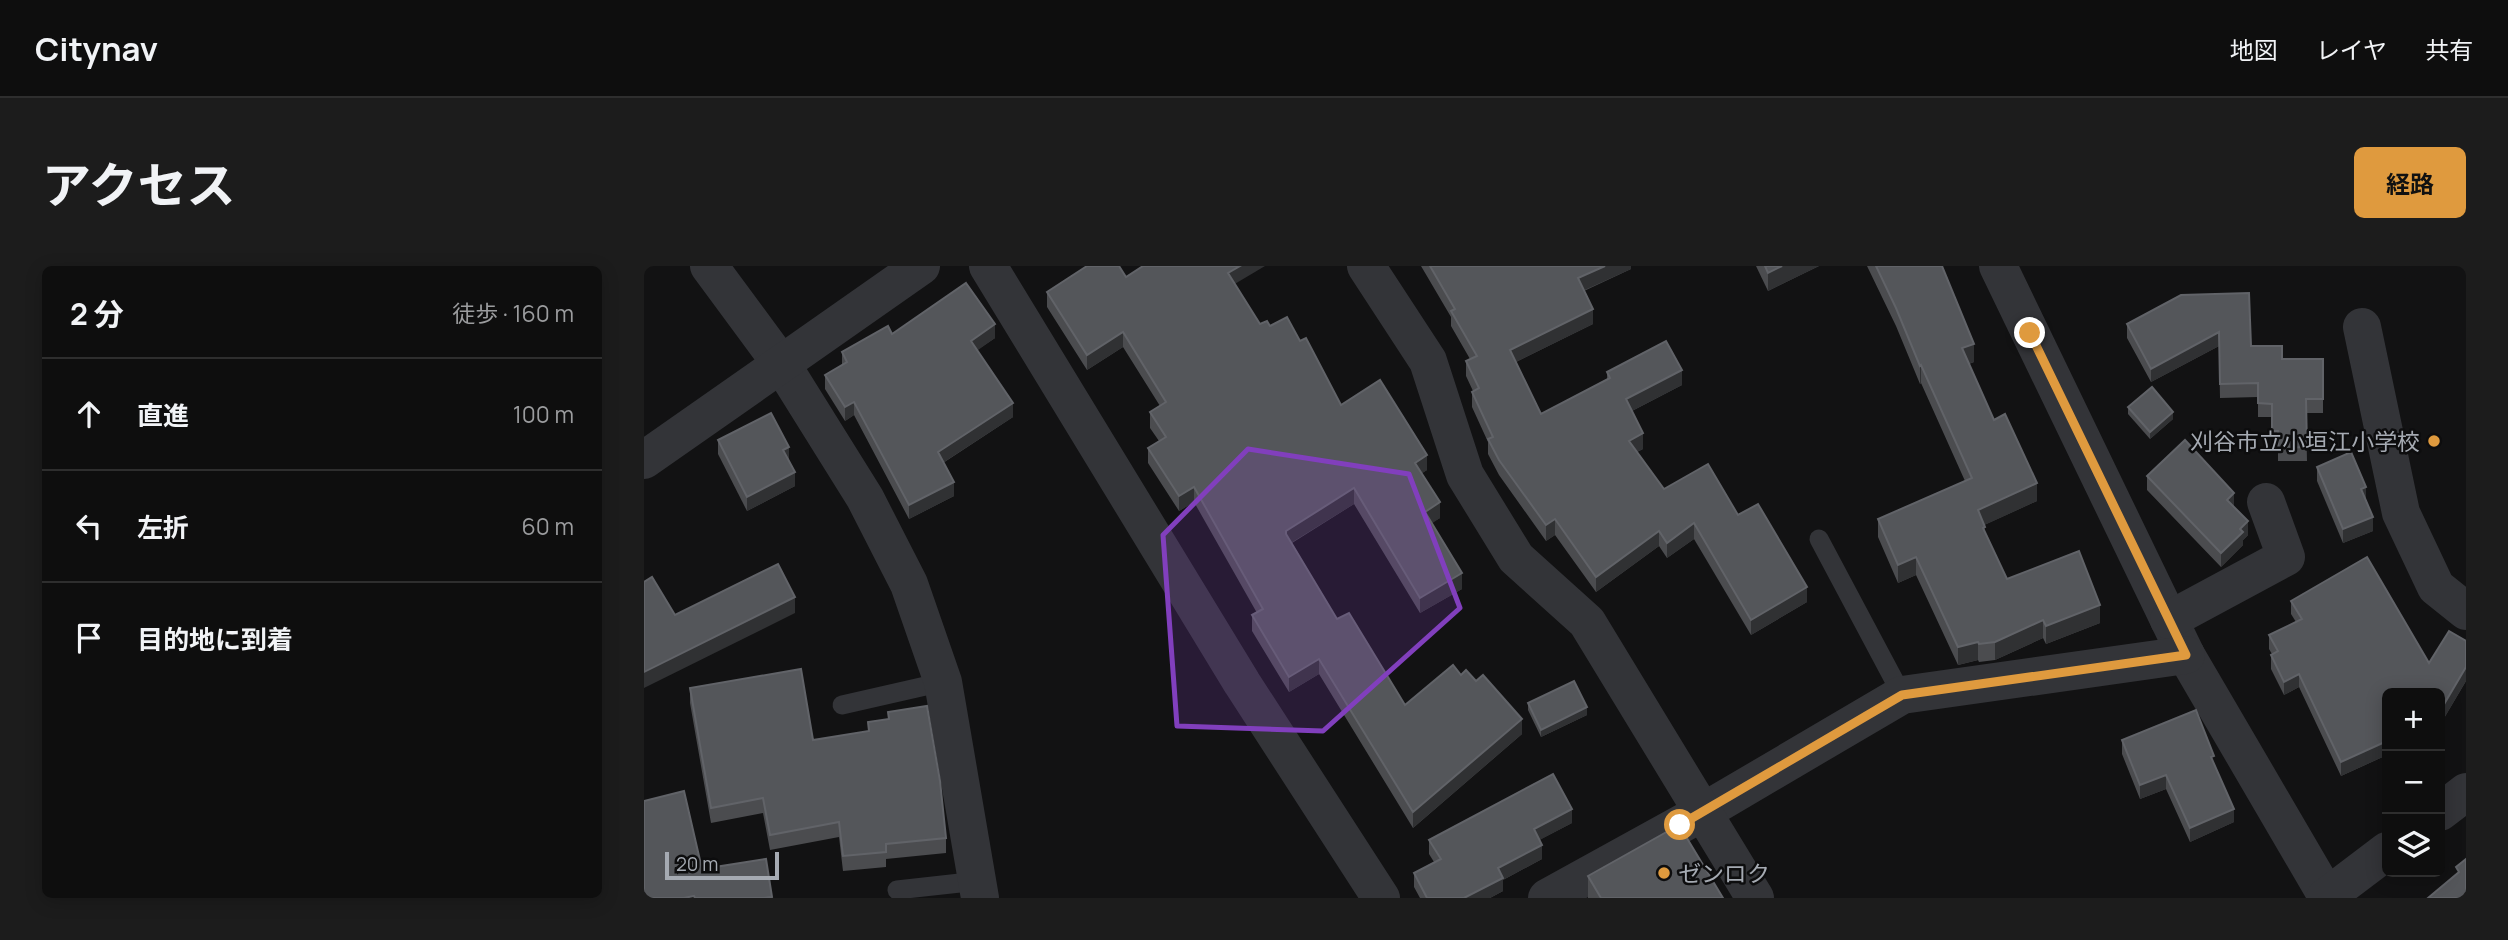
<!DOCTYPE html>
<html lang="ja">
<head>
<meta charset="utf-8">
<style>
  :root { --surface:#0e0e0e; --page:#1c1c1c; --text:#f1f3f6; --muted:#9b9c9e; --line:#2e2e2e; --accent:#df9a3e }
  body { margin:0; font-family:Manrope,"Noto Sans JP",sans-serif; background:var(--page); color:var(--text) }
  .controls { position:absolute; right:21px; bottom:21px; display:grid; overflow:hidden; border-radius:10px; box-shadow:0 4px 18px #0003 }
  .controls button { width:63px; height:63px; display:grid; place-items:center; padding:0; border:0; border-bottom:2px solid var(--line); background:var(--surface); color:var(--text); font:35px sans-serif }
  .scale { position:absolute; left:21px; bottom:18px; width:114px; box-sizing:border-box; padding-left:7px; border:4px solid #a5aab2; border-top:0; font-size:19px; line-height:24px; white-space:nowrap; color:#a5aab2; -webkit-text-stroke:5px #0d0d0e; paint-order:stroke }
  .stop { position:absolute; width:21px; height:21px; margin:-16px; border:5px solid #df9a3e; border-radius:50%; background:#fff }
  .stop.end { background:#df9a3e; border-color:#fff; box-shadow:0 2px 7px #0008 }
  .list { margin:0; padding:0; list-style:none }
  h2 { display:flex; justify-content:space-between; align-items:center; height:91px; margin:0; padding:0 28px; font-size:30px }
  h2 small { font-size:23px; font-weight:400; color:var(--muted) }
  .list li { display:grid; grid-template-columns:46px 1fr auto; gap:21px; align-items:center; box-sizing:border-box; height:112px; padding:0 28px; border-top:2px solid var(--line) }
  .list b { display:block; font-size:26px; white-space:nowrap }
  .list em { font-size:23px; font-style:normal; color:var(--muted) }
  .icon { flex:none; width:38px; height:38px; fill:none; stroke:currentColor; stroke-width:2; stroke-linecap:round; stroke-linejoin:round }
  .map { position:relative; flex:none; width:1822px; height:632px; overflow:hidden; border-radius:10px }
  header { display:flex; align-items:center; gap:42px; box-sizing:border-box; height:98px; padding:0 35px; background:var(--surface); border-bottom:2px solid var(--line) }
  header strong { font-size:33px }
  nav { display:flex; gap:38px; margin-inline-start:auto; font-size:24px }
  .intro { display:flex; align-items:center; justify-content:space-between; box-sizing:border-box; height:168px; padding:0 42px }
  h1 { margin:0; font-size:49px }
  .button { padding:18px 32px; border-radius:10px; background:var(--accent); color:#111; font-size:24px; font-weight:700 }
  main { display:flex; gap:42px; padding:0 42px }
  aside { flex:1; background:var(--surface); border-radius:10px; box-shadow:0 4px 18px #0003 }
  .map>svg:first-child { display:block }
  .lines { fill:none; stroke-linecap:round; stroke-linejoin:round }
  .service { stroke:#333438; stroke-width:19 }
  .minor { stroke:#333438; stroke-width:38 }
  .tertiary { stroke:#333438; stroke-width:38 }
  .wall { fill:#4b4c4f }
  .shaded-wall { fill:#303133 }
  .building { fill:#54565a; stroke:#616368; stroke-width:2 }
  .route { stroke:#df9a3e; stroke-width:9 }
  .marked { fill:#813fbd; fill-opacity:0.2; stroke:#813fbd; stroke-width:5; stroke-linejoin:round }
  .poi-dot { fill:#df9a3e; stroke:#0d0d0e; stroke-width:2.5 }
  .labels { text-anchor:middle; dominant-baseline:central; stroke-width:5; stroke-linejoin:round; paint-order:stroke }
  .poi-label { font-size:23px; fill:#a5aab2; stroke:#0d0d0e; text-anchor:end }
</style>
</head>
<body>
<header>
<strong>Citynav</strong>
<nav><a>地図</a><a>レイヤ</a><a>共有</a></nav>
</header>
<div class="intro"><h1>アクセス</h1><a class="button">経路</a></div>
<main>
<aside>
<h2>2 分<small>徒歩 · 160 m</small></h2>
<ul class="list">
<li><svg class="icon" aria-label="ahead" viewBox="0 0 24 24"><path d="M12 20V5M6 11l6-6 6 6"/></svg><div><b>直進</b></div><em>100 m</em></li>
<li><svg class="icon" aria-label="left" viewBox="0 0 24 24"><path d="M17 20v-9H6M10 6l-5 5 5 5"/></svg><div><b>左折</b></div><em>60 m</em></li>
<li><svg class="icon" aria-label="arrive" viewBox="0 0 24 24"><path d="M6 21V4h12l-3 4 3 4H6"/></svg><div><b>目的地に到着</b></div></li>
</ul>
</aside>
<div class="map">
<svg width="1822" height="632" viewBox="0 0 1822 632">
  <rect width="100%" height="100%" fill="#121213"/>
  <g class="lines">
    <g class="service">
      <path d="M1175,273L1258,429"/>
      <path d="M198,439L299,416"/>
      <path d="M253,624L334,615"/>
    </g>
    <g class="minor">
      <path d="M65,0L138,99L221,232L265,318L299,416L336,632"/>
      <path d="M344,0L598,417L737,632"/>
      <path d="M1354,0L1542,389L1684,632"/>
      <path d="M1718,61L1757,247L1792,321L1822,345"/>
      <path d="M0,194L277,0"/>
      <path d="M1525,354L1642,291L1622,236"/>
      <path d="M1796,546L1822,526"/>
      <path d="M903,632L1059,546L1258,429L1542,389"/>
      <path d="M1681,632L1743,585"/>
    </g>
    <path class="tertiary" d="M722,0L784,95L821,209L872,292L943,356L1111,632"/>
  </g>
  <g class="wall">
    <path d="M777,0H987V3L940,25L949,58L872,96L897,148L963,113V106L1038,119L988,145L999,183L993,186L1020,223L1094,249L1163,336L1107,369L1050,273L1023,292L1015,280L952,326L911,269L902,275L855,209L844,188V176L828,141V126L829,125L822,110V95L826,93L807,60V51Z"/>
    <path d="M1112,0H1175L1124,25Z"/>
    <path d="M1223,0H1298L1330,96L1325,98L1350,154L1393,235L1340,259L1341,267L1363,313L1456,357L1402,378L1399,372L1351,394L1335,396L1334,394L1314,399L1272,309L1254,317L1234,271V253L1321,215L1277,117L1276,118L1252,60Z"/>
    <path d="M482,11L591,18L616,58L626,60L656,75L697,139L783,204L778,207L796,252L787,257L818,323L776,347L710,238L648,277L693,353L761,439L817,409L878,468L769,562L675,408L645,426L608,365V349L613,347L550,236L535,245L504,197V182L515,175L506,162V146L516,140L479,81L443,104L403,41V26Z"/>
    <path d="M1483,58L1607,80L1638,93H1679V147H1662L1663,195H1634V179H1628V151H1614V131L1576,132L1575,80L1507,116L1483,72Z"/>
    <path d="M248,68L351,72L333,84L369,151L299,197L310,230L265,253L210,149L201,155L181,123V109L198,99V86Z"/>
    <path d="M1484,141L1529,153L1506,173L1484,148Z"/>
    <path d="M74,174L145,195L151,220L103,245L74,188Z"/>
    <path d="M1673,201L1722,235L1729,265L1699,277L1673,215Z"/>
    <path d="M1503,210L1590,241L1604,269L1599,274V279L1577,301L1503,224Z"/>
    <path d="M1723,291L1785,397L1805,365L1822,375V415L1796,459V427H1743V489L1697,510L1655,421L1640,429L1627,403V389L1628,388L1625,383V369L1652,356L1647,348V335Z"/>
    <path d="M46,422L169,474L224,465V456L244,453V446L302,572V587L242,593V601L199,605L195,571L126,584L119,547L67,557L46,437Z"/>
    <path d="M884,437L943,449L897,471L884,444Z"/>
    <path d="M1478,474L1570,497L1590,556L1546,576L1522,523L1496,533L1478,488Z"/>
    <path d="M928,557L895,574L898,593L859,614V625L846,632H776L770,621V607L790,596L785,588V574Z"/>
    <path d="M944,610L1079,632H944Z"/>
  </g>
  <g class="shaded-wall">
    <path d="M596,0H621L584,22V7Z"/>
    <path d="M961,0H987V3L934,27V12Z"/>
    <path d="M1138,0H1175L1124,25V7Z"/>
    <path d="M949,43V58L866,99V84Z"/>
    <path d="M351,58V72L327,89V75Z"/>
    <path d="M479,66V81L443,104V89Z"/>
    <path d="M1575,66V80L1507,116V103Z"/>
    <path d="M1330,78V96L1318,100V82Z"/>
    <path d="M1277,99V117L1276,118V100Z"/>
    <path d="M1038,104V119L982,148V133Z"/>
    <path d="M210,136V149L201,155V141Z"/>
    <path d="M369,137V151L294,200V186Z"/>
    <path d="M1529,146V153L1506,173V166Z"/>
    <path d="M999,167V183L985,190V175Z"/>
    <path d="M145,181V195L139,184Z"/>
    <path d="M783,189V204L771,212V197Z"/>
    <path d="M151,206V220L103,245V231Z"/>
    <path d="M310,216V230L265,253V239Z"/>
    <path d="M1393,217V235L1334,262V244Z"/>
    <path d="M550,221V236L535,245V230Z"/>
    <path d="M1722,221V235L1717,223Z"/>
    <path d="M710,222V238L642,280V265Z"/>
    <path d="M1590,227V241L1583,234Z"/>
    <path d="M796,236V252L781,262V246Z"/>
    <path d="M1729,251V265L1699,277V263Z"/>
    <path d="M911,253V269L902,275V259Z"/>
    <path d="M1604,255V269L1599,274V279L1577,301V287L1596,263Z"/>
    <path d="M1050,257V273L1023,292V277Z"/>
    <path d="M1015,265V280L952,326V311Z"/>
    <path d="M1272,291V309L1254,317V299Z"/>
    <path d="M818,307V323L776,347V332Z"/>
    <path d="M1163,321V336L1107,369V354Z"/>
    <path d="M151,331V347L0,422V406Z"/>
    <path d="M1456,339V357L1402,378V360Z"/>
    <path d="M1399,354V372L1351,394V376Z"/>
    <path d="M1334,376V394L1314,399V381Z"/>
    <path d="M675,393V408L645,426V411Z"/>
    <path d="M1822,401V415L1796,459V445Z"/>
    <path d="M1655,408V421L1640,429V416Z"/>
    <path d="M943,441V449L897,471V464Z"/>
    <path d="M878,453V468L769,562V546Z"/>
    <path d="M1743,475V489L1697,510V496Z"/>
    <path d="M1522,509V523L1496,533V519Z"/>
    <path d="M928,543V557L890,577V563Z"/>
    <path d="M1590,543V556L1546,576V562Z"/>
    <path d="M898,579V593L859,614V625L846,632H820L854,602Z"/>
  </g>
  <g class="building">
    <path d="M443,0H475L482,11L499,0H596L584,7L616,58L623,55L626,60L643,51L656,75L662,72L697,139L736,114L783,189L771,197L796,236L781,246L818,307L776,332L710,222L642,265V268L693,353L705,347L761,439L809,399L817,409L822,404L832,415L839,409L878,453L769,546L675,393L645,411L608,349L619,343L550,221L535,230L504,182L522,171L506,146L522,136L479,66L443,89L403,26Z"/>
    <path d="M786,0H961L934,12L949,43L866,84L897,148L966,112L963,106L1022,75L1038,104L982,133L999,167L985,175L1020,223L1064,198L1094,249L1114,238L1163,321L1107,354L1050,257L1023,277L1015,265L952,311L911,253L902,259L855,194L844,173L849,171L828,126L835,122L822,95L833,90L807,45L811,43Z"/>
    <path d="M1121,0H1138L1124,7Z"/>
    <path d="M1232,0H1298L1330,78L1318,82L1350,154L1361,148L1393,217L1334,244L1341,261L1339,262L1363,313L1435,285L1456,339L1402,360L1399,354L1351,376L1335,378L1334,376L1314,381L1272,291L1254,299L1234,253L1328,212L1277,99L1276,100L1252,42Z"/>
    <path d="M322,17L351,58L327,75L369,137L294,186L310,216L265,239L210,136L201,141L181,109L203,96L198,86L244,60L248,68Z"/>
    <path d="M1605,27L1607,80H1638V93H1679V133H1662L1663,181L1634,182V165H1628V138L1614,137V117L1576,118L1575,66L1507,103L1483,58L1537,29Z"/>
    <path d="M1508,121L1529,146L1506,166L1484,141Z"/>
    <path d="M127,147L145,181L139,184L151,206L103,231L74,174Z"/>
    <path d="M1541,174L1590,227L1583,234L1604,255L1596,263L1599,266L1577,287L1503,210Z"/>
    <path d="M1707,186L1722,221L1717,223L1729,251L1699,263L1673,201Z"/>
    <path d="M1723,291L1785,397L1805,365L1822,375V401L1796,445V427H1743V475L1697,496L1655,408L1640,416L1627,389L1634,385L1625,369L1658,353L1647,335Z"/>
    <path d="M134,298L151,331L0,406V316L8,311L31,349Z"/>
    <path d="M157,403L169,474L225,465L224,456L245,453L244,446L283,440L296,515L302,572L242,578V586L199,590L195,556L126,569L119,532L67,542L46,422Z"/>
    <path d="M930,415L943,441L897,464L884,437Z"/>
    <path d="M1552,444L1570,490L1567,491L1590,543L1546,562L1522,509L1496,519L1478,474Z"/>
    <path d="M909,508L928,543L890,563L898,579L854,602L859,612L820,632H783L770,607L797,593L785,574Z"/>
    <path d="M40,525L58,603L122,593L128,631L120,632H51L50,630L40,632H0V535Z"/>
    <path d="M1035,559L1079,632H957L944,610Z"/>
    <path d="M1822,593V632H1784L1815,606L1812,601Z"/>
  </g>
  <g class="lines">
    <path class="route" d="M1036,559L1258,429L1542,389L1386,67"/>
  </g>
  <path class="marked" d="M604,183L765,208L816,342L679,465L533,460L519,269Z"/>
  <g class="poi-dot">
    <circle cx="1790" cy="175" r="7"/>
    <circle cx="1020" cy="607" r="7"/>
  </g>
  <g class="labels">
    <g class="poi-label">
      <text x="1776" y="175">刈谷市立小垣江小学校</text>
      <text x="1034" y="607" text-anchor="start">ゼンロク</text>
    </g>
  </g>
</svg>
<div class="controls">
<button>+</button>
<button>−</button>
<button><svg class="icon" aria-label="layers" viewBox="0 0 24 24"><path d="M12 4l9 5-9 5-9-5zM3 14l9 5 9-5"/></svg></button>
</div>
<div class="scale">20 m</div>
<div class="stop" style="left:1036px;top:559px"></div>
<div class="stop end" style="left:1386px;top:67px"></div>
</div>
</main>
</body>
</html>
